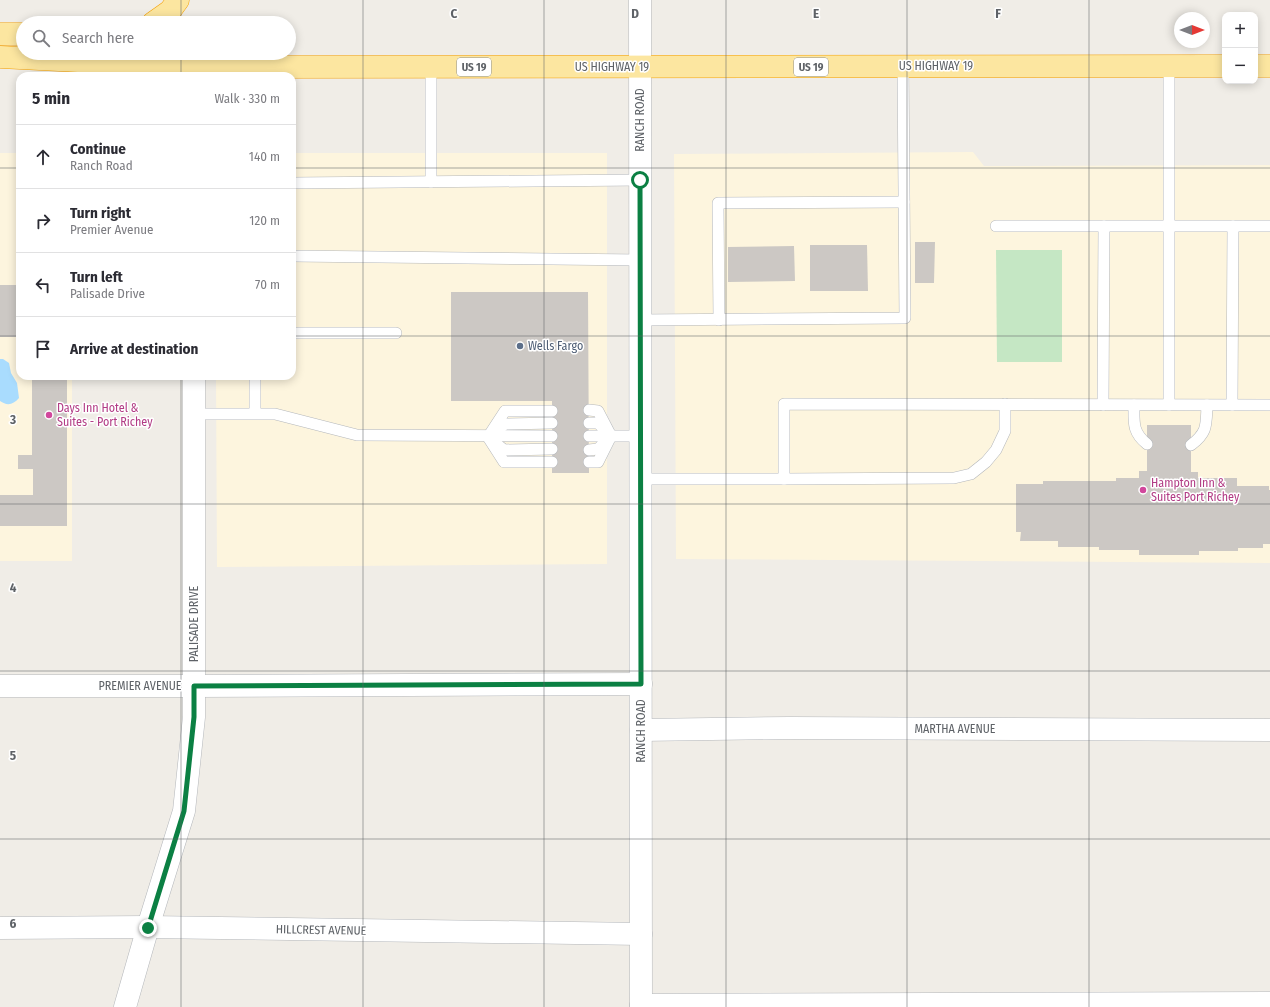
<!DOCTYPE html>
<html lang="en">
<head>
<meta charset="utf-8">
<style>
  :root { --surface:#fff; --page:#f7f7f7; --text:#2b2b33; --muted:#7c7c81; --line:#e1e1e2 }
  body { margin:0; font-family:"Fira Sans Condensed",sans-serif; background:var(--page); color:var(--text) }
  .controls { position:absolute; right:12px; top:12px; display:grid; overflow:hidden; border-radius:8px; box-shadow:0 2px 10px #0003 }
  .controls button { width:36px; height:36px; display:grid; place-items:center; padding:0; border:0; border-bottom:1px solid var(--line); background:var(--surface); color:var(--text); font:20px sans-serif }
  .compass { position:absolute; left:1174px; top:12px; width:36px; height:36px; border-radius:50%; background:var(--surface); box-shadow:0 2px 10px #0003; rotate:90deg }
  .stop { position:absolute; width:12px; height:12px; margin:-9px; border:3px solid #0b8043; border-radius:50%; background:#fff }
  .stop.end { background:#0b8043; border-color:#fff; box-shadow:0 1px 4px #0008 }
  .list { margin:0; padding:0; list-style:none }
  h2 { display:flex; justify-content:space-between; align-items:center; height:52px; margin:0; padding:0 16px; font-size:17px }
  h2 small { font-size:13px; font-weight:400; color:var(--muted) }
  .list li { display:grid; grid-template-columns:26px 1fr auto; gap:12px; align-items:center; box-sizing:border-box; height:64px; padding:0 16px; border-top:1px solid var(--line) }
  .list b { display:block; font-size:15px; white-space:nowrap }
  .list p { margin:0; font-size:13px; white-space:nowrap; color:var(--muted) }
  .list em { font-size:13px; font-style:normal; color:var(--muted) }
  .icon { flex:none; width:22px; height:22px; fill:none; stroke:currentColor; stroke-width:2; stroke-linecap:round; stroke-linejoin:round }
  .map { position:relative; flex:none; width:1270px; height:1007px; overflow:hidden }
  .search { position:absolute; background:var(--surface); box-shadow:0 2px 10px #0003; left:16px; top:16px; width:280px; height:44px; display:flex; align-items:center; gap:10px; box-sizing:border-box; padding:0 14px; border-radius:22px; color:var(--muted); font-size:15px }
  .panel { position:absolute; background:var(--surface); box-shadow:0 2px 10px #0003; left:16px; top:72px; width:280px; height:308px; border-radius:12px }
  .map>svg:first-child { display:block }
  .commercial { fill:#fdf5de }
  .green { fill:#c5e7c4 }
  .water { fill:#a9dcfe }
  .building { fill:#ccc8c4 }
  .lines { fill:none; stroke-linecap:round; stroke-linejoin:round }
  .service-casing { stroke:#b4b7bb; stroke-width:12 }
  .minor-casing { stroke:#b4b7bb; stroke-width:23 }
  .tertiary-casing { stroke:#b4b7bb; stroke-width:23 }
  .trunk-casing { stroke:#f39f04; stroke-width:23 }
  .service { stroke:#fff; stroke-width:11 }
  .minor { stroke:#fff; stroke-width:22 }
  .tertiary { stroke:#fff; stroke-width:22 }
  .trunk { stroke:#fce6a0; stroke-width:22 }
  .route { stroke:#0b8043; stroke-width:5 }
  .grid { fill:none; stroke:#5e6267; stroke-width:1; stroke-opacity:0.55 }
  .service-dot { fill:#5c6f8a; stroke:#fff; stroke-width:1.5 }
  .hotel-dot { fill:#d1479c; stroke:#fff; stroke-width:1.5 }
  .labels { text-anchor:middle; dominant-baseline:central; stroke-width:3; stroke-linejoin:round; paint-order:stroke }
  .shield { fill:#fff; stroke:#8e9195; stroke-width:1 }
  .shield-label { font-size:11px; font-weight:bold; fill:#5e6267 }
  .street-label { font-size:12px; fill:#5e6267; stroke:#fff }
  .service-label { font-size:12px; fill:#4e5e75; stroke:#fff; text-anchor:start }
  .hotel-label { font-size:12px; fill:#b23c85; stroke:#fff; text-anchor:start }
  .grid-label { font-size:13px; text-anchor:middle; font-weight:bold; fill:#5e6267; stroke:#fff; stroke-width:3; stroke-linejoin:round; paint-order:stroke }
</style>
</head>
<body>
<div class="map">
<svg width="1270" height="1007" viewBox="0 0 1270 1007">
  <rect width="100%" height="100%" fill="#f0ede7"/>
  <g class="commercial">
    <path d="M973,152L984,166L1270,165V563L676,559L674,154Z"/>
    <path d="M0,153H20V376H72V561H0Z"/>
    <path d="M292,153H607V564L217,567L216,376H292Z"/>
  </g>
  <path class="green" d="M996,250H1062V362H997Z"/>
  <path class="water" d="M0,359H3L9,363L11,373L17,383L19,398C13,405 7,406 0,401Z"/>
  <g class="building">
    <path d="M915,242H935L934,283H915Z"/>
    <path d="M810,245H867L868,291H810Z"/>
    <path d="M794,246L795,281L728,282V247Z"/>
    <rect x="0" y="285" width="20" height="52"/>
    <path d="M451,292H588L589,473H552V401H451Z"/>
    <rect x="17" y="344" width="3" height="17"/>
    <path d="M32,376H67V526H0V495H33V469H18V455H32Z"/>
    <path d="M1147,425H1191V472H1198V478H1237V486H1269V490H1270V544H1263V548H1238V551H1199V555H1139V550H1099V547H1058V541H1020L1021,532H1016V484H1043V481H1116V478H1139V471H1147Z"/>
  </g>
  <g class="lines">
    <defs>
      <g id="service">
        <path d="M431,67V182"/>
        <path d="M292,183L640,180"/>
        <path d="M996,226H1270"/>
        <path d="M292,256L640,260"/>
        <path d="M640,320L905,318L903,66"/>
        <path d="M719,320L718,203L904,202"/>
        <path d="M292,333H396"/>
        <path d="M255,376V413"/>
        <path d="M1103,405L1104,226"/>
        <path d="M1134,405C1134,422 1132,432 1147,444"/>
        <path d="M1169,405V66"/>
        <path d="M1232,405L1233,226"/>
        <path d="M589,410L598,411L611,436"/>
        <path d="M194,414H275L357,435L552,436"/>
        <path d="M589,423H598L606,431"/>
        <path d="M493,433L505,424L552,423"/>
        <path d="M589,436H640"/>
        <path d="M488,437L505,411H552"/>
        <path d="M488,437L504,462H552"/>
        <path d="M493,441L504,450L552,449"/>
        <path d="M1191,445C1208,432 1206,425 1207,405"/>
        <path d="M589,450L598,449L606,441"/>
        <path d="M589,462H598L611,436"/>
        <path d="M641,479H784V404L1270,405"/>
        <path d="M784,479L954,478L971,474L986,462L996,450L1005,431V404"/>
      </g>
      <g id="minor">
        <path d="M0,686H194L641,684"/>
        <path d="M641,730L790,728L1270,730"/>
        <path d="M0,928L148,927L641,934"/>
        <path d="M641,1005L1270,1003"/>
        <path d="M125,1007L148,927L184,811L194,717V376"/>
      </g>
      <path id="tertiary" d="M640,0L641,1007"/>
      <g id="trunk">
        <path d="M153,23L170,11L178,0"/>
        <path d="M0,34H23"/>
        <path d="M0,57L195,67L1225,66"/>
        <path d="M1255,66H1270"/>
      </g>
    </defs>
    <use href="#service" class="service-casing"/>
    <use href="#minor" class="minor-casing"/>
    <use href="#tertiary" class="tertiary-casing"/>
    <use href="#trunk" class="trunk-casing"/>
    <use href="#service" class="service"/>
    <use href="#minor" class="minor"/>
    <use href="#tertiary" class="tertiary"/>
    <use href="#trunk" class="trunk"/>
  </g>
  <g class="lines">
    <path class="route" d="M148,928L184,811L194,717V686L641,684L640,180"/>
  </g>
  <path class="grid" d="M181,0V23M363,0V1007M544,0V1007M726,0V1007M907,0V1007M1089,0V1007M181,53V76M0,168H20M292,168H1270M0,336H20M292,336H1270M181,376V1007M0,504H1270M0,671H1270M0,839H1270"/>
  <circle class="service-dot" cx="520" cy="346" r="4"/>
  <g class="hotel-dot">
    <circle cx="49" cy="415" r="4"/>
    <circle cx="1143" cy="490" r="4"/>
  </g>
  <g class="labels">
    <g class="shield">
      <rect x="457" y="58" width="34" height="18" rx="3"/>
      <rect x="794" y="58" width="34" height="18" rx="3"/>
    </g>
    <g class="shield-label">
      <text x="474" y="67">US 19</text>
      <text x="811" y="67">US 19</text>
    </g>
    <g class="street-label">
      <text x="936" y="66">US HIGHWAY 19</text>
      <text x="612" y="67">US HIGHWAY 19</text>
      <text transform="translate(640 120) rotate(-90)">RANCH ROAD</text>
      <text transform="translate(194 624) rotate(-90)">PALISADE DRIVE</text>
      <text x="140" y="686">PREMIER AVENUE</text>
      <text x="955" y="729">MARTHA AVENUE</text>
      <text transform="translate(641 731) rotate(-90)">RANCH ROAD</text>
      <text transform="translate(321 930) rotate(1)">HILLCREST AVENUE</text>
    </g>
    <g class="service-label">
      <text x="528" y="346">Wells Fargo</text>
    </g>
    <g class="hotel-label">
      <text x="57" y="408">Days Inn Hotel &amp;<tspan x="57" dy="14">Suites - Port Richey</tspan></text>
      <text x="1151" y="483">Hampton Inn &amp;<tspan x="1151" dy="14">Suites Port Richey</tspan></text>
    </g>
  </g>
  <g class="grid-label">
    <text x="454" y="18">C</text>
    <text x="635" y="18">D</text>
    <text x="816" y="18">E</text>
    <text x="998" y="18">F</text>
    <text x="13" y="424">3</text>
    <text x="13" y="592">4</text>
    <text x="13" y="760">5</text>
    <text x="13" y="928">6</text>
  </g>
</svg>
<div class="controls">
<button>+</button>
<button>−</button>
</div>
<svg class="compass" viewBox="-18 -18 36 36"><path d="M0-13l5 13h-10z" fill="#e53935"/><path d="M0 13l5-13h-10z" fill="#7c7c81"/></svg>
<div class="stop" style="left:640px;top:180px"></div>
<div class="stop end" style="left:148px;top:928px"></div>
<div class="search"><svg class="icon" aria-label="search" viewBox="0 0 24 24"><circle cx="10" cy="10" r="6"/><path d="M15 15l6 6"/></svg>Search here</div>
<section class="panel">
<h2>5 min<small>Walk · 330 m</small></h2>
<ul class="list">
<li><svg class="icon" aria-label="ahead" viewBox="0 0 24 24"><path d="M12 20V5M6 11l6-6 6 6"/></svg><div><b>Continue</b><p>Ranch Road</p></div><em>140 m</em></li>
<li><svg class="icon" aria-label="right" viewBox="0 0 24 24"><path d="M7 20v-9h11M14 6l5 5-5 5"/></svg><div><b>Turn right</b><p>Premier Avenue</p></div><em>120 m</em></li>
<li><svg class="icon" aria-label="left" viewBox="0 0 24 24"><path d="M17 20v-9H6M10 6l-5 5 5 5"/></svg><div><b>Turn left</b><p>Palisade Drive</p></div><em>70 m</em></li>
<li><svg class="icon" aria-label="arrive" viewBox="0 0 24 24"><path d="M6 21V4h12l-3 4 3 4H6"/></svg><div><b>Arrive at destination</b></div></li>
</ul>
</section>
</div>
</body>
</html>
